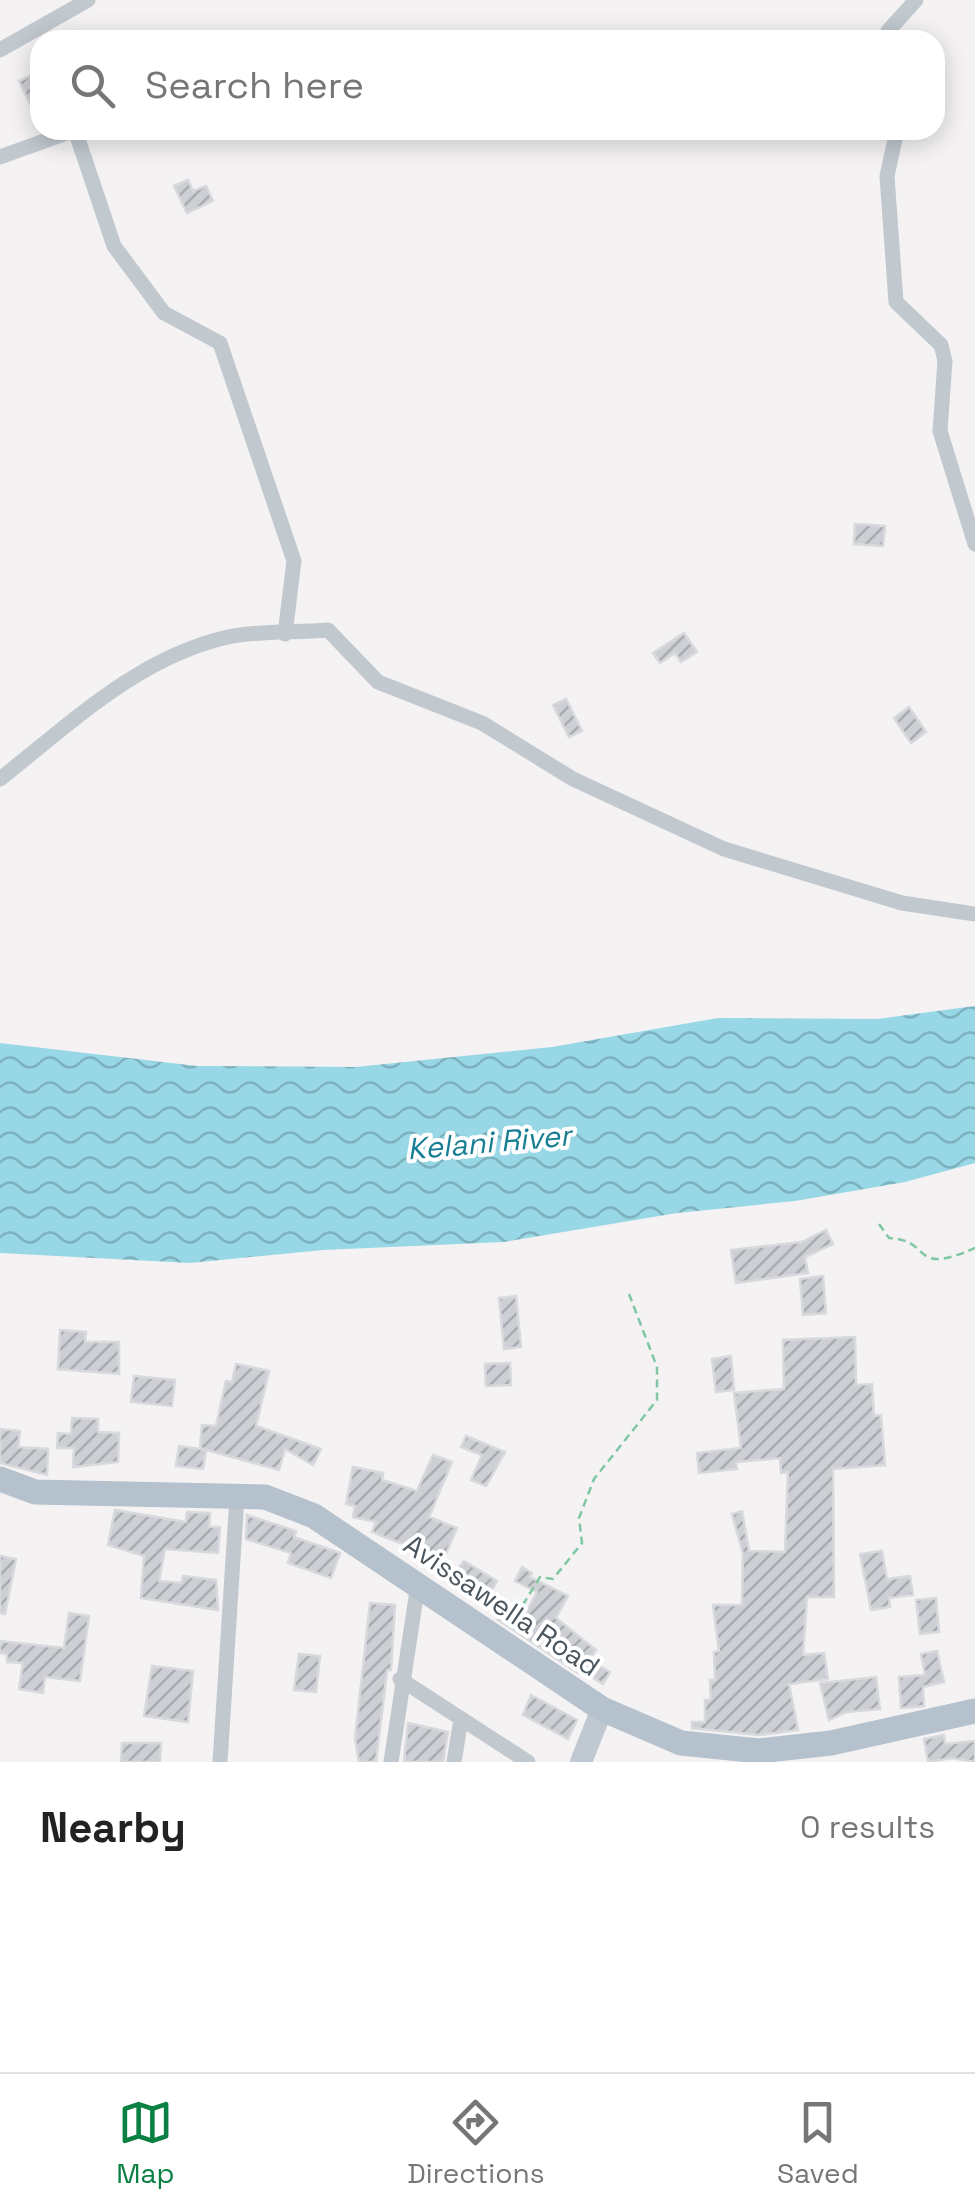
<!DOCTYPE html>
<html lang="en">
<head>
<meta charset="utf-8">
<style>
  :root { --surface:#fff; --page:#f2f2f2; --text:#222; --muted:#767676; --line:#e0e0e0; --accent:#0b8043 }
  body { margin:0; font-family:"Space Grotesk",sans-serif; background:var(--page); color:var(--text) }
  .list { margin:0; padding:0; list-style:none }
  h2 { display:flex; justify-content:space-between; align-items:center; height:130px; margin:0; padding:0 40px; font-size:42px }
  h2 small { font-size:32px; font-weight:400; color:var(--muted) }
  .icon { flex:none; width:55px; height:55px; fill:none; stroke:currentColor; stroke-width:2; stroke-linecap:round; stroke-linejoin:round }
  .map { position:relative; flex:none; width:975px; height:1762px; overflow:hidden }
  .search { position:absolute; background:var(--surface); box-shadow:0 5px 25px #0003; left:30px; right:30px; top:30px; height:110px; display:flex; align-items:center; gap:25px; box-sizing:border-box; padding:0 35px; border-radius:30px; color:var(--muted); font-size:38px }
  .sheet { height:310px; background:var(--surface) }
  nav { display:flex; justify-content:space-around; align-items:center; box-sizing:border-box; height:140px; border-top:2px solid var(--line); background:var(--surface); font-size:28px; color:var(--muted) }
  nav a { display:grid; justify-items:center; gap:5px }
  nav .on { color:var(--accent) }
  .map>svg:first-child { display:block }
  .water { fill:url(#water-waves) }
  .building { fill:url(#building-hatch); stroke:#d7d9dd; stroke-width:2.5 }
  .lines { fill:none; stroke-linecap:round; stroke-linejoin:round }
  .path { stroke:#80c8a3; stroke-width:2.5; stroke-dasharray:8 5; stroke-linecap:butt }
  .street { stroke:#c1c9cf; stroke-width:15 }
  .secondary { stroke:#c0c9d2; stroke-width:22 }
  .primary { stroke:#b5c2ce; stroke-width:25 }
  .labels { text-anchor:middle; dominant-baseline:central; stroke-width:8; stroke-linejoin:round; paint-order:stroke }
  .street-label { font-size:28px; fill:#4b565e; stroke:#fff }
  .water-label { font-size:30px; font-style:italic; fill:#187e94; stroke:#fff }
</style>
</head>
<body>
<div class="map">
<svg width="975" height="1762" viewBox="0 0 975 1762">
  <defs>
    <pattern id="water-waves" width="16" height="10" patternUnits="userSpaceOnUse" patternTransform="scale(2.5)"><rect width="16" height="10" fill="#97d7e6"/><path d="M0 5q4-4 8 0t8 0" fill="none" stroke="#7db1be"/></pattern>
    <pattern id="building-hatch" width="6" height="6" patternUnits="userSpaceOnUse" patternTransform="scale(2.5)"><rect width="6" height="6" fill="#cdcfd4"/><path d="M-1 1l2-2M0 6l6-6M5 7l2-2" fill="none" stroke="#a8abaf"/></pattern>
  </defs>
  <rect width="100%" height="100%" fill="#f4f2f2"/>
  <path class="water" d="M975,1006V1163L905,1182L795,1201L677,1213L504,1242L323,1250L190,1263L0,1253V1043L197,1066L356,1067L552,1047L718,1018L877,1019Z"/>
  <g class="building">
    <path d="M36,73L40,80V124L19,81Z"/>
    <path d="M188,180L193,191L206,186L213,201L187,213L174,186Z"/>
    <path d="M855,524L885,526L883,546L854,544Z"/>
    <path d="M684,633L697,652L681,662L675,653L660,663L653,653Z"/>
    <path d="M566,699L582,731L569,737L553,705Z"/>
    <path d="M909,707L926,732L911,743L894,718Z"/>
    <path d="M826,1230L833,1244L805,1257L808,1273L736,1283L731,1250L802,1242Z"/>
    <path d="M823,1276L826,1313L803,1315L800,1279Z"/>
    <path d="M516,1296L521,1347L504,1349L499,1298Z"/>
    <path d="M60,1330L86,1332L85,1342H119V1374L58,1369Z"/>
    <path d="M855,1337L856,1385L872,1384L874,1416L881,1415L885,1465L833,1469L834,1597H807L803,1655L824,1653L828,1679L789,1684L798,1730L759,1735L692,1728V1722H705V1700H711L710,1680H715L714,1652L719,1651L713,1605H742L743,1554L732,1514L742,1511L749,1551L785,1552L788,1472L781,1473L780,1458L736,1462L737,1469L699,1473L697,1453L741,1448L734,1393L784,1389L783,1340Z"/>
    <path d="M731,1356L734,1390L716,1392L712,1359Z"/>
    <path d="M510,1363L511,1385L486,1386L485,1364Z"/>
    <path d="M236,1364L269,1371L256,1426L321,1449L313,1465L285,1449L279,1470L200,1448L202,1425L216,1426L226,1381L232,1382Z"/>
    <path d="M134,1376L175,1380L172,1406L131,1402Z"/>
    <path d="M72,1418L98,1419V1432L119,1433L118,1462L73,1467L74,1448H57L58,1433L71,1434Z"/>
    <path d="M0,1429L20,1431L18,1447L48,1449L47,1475L0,1463Z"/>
    <path d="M466,1436L505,1452L486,1486L471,1480L482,1455L461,1447Z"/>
    <path d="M179,1446L206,1450L203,1469L176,1466Z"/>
    <path d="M433,1455L452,1462L429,1517L457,1528L439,1570L412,1559L416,1549L372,1532L376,1522L353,1517L355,1506L346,1504L353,1467L383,1473L382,1480L417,1491Z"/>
    <path d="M115,1510L186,1522L187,1512L210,1513L209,1527H220L218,1553L165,1549L159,1581L182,1583L183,1576L216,1580L218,1610L141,1598L144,1556L108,1545Z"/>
    <path d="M247,1515L296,1531L294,1537L340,1553L331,1578L288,1563L291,1553L246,1539Z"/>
    <path d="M882,1551L887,1579L910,1576L913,1595L889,1598L890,1607L871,1610L860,1554Z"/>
    <path d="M0,1556L16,1559L5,1614L0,1613Z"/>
    <path d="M464,1561L497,1581L485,1603L465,1593L468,1588L453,1575Z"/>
    <path d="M522,1567L532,1573L530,1577L568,1596L556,1618L596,1650L589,1660L610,1672L603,1684L580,1670L578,1673L497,1619L503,1608L523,1619L537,1592L515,1581Z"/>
    <path d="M936,1598L939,1632L920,1634L916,1600Z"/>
    <path d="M370,1603L395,1605L391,1670H387L376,1762H359L355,1739Z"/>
    <path d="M69,1613L89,1616L80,1681L45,1677L43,1693L19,1689L23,1663L7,1662V1654L0,1653V1641L64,1648Z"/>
    <path d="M937,1651L944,1682L923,1687L924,1706L901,1708L899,1677L925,1675L921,1654Z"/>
    <path d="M299,1654L320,1656L316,1692L294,1690Z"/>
    <path d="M152,1666L193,1671L188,1722L144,1716Z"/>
    <path d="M876,1677L880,1709L846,1712L829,1720L820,1683Z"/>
    <path d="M531,1695L577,1720L568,1739L523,1715Z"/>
    <path d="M408,1723L448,1732L443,1762H404Z"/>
    <path d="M944,1735L945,1744L975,1741V1762L952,1758L928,1762L924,1739Z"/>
    <path d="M122,1743H161L160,1762H121Z"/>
  </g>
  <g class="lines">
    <g class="path">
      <path d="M879,1224L889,1238C934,1240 909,1277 975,1248"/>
      <path d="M518,1631L524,1603L540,1577L553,1579L582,1543L579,1518L594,1479L657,1400V1367L629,1294"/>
    </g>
    <g class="street">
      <path d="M888,40V31L916,0"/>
      <path d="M0,50L88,0"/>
      <path d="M897,130L887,176L896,302L941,345L945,361L940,431L975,544"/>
      <path d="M0,157L75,130L114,246L164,313L220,343L294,561L285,634"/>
      <path d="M0,779C69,725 138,657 228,637C259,630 296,633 328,630L378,682L482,723L573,779L724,849L902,903L975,914"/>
      <path d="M400,1679L528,1762"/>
      <path d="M220,1762L237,1497"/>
      <path d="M391,1762L418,1584"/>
      <path d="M454,1762L461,1719"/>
    </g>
    <path class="secondary" d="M581,1762L602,1709"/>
    <path class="primary" d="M0,1479L35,1492L265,1497L314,1516L602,1709L681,1743L759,1751L831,1743L975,1711"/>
  </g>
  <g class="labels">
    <g class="street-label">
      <text transform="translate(502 1605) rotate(34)">Avissawella Road</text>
    </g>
    <g class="water-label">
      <text transform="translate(489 1142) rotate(-5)">Kelani River</text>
    </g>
  </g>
</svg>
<div class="search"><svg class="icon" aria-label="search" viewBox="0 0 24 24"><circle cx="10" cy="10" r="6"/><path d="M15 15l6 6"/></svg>Search here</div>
</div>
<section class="sheet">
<h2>Nearby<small>0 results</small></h2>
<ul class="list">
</ul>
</section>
<nav>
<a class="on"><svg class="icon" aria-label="map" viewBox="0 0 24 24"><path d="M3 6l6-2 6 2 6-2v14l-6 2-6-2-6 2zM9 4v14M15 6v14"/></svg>Map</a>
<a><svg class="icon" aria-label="directions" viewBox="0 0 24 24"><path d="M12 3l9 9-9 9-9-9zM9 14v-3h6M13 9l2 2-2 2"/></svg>Directions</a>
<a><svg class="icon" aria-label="saved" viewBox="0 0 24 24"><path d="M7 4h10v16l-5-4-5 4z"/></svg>Saved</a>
</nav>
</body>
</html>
